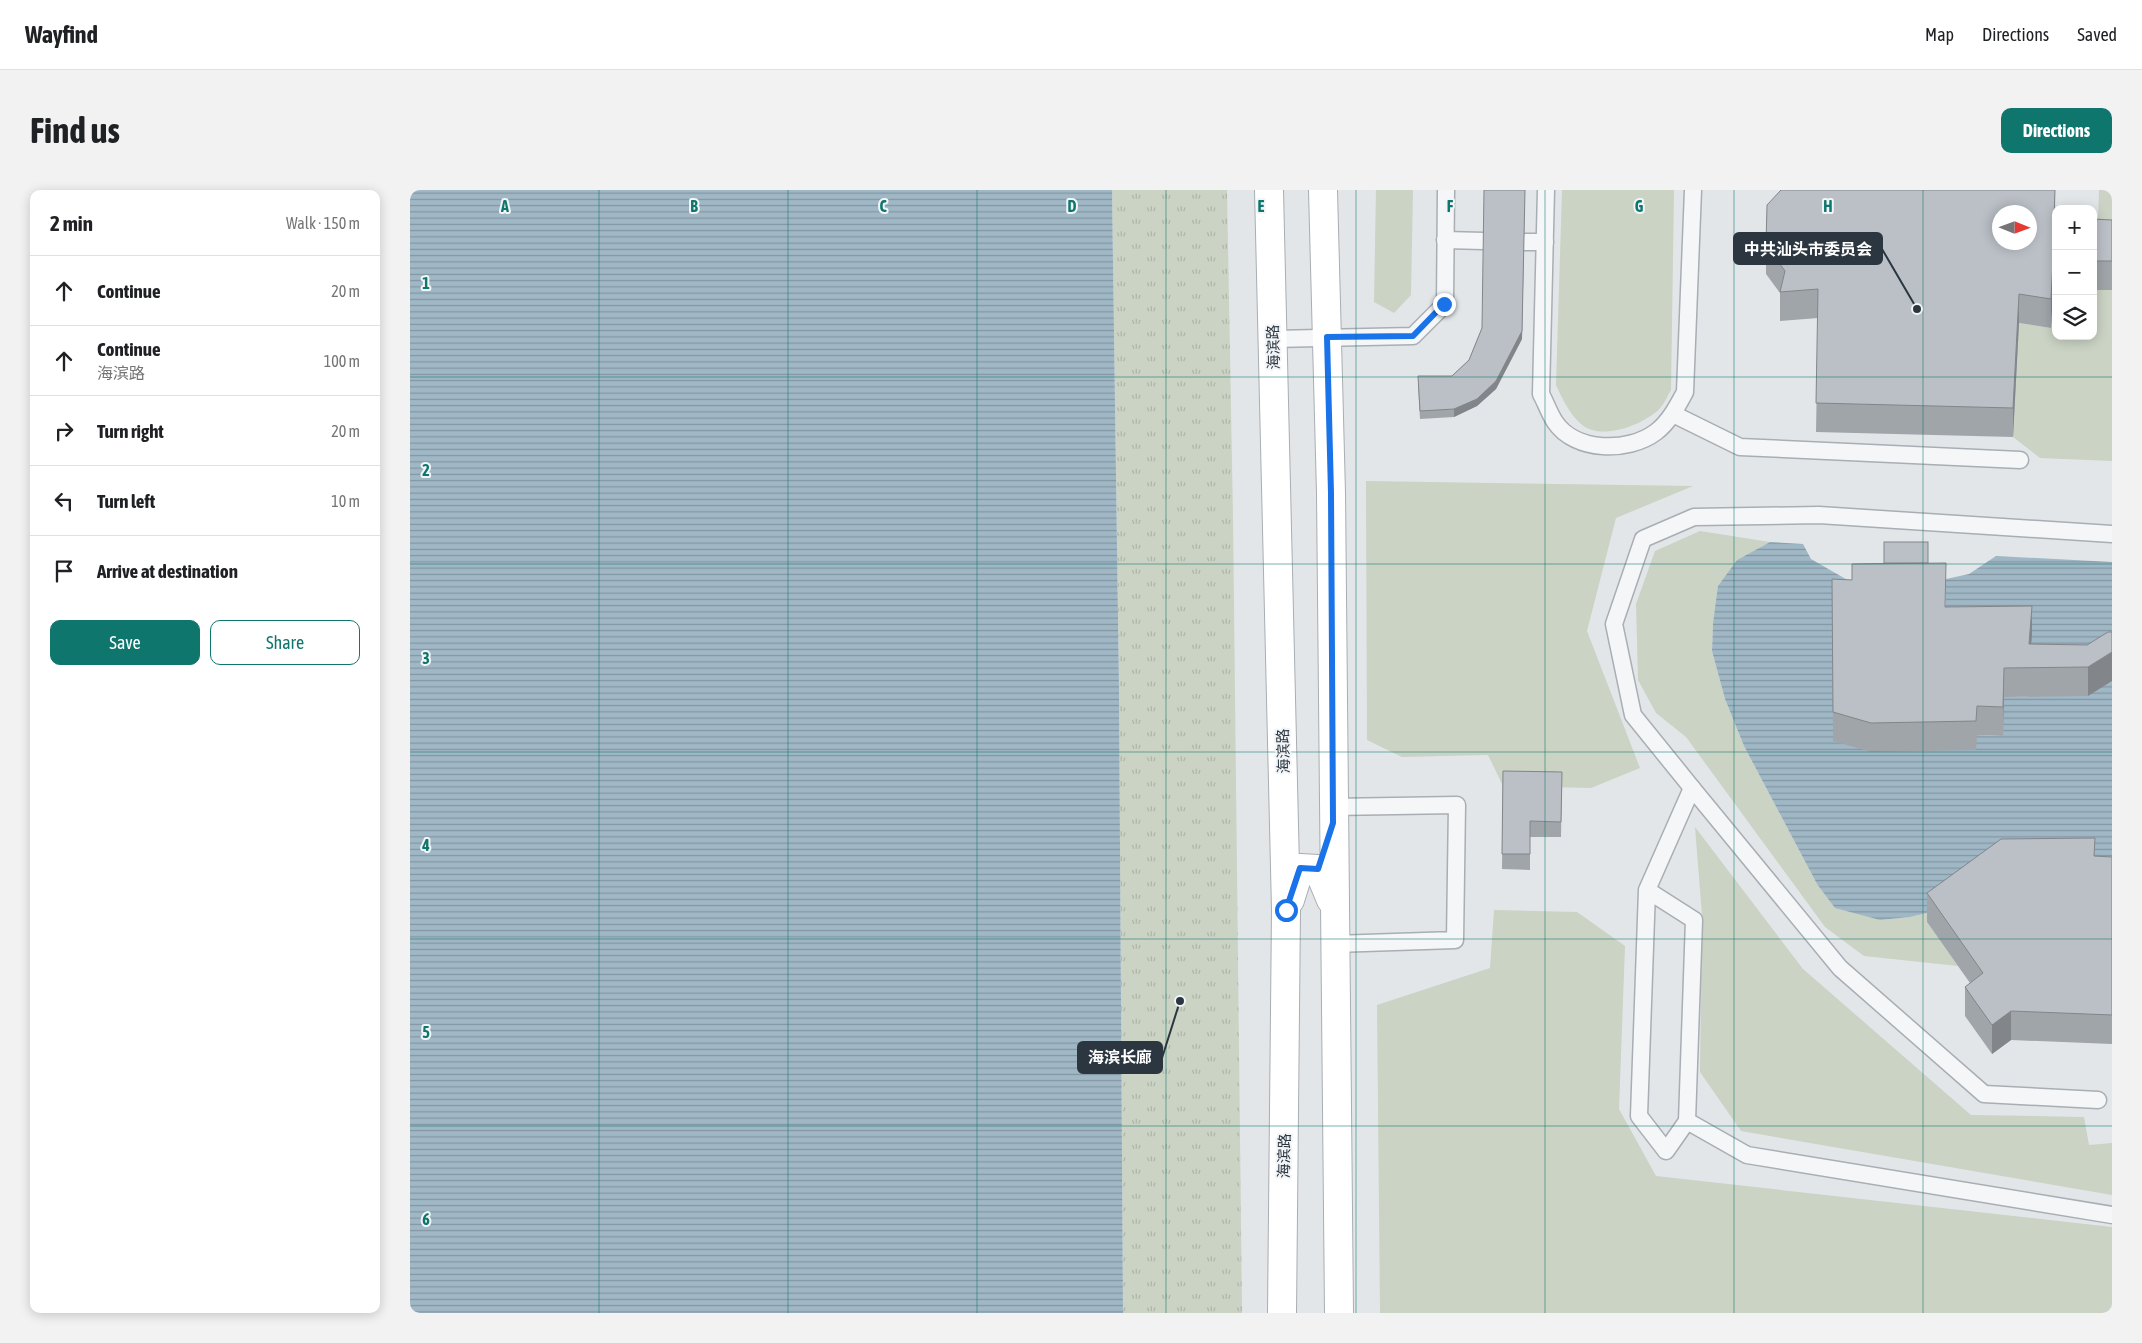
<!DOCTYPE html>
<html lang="en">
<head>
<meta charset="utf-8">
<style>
  :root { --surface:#fff; --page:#f2f2f2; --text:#202124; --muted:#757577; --line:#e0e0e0; --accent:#0f766e }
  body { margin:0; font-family:"Asap Condensed","Noto Sans SC",sans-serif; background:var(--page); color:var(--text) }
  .controls { position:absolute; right:15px; top:15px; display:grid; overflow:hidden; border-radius:10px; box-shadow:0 2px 12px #0003 }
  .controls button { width:45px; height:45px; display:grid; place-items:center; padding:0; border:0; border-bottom:1px solid var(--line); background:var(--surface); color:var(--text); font:25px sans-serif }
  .compass { position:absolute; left:1582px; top:15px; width:45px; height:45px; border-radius:50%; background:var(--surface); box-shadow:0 2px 12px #0003; rotate:91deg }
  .stop { position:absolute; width:15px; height:15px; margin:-11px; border:4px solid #1a73e8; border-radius:50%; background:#fff }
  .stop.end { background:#1a73e8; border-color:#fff; box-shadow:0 1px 5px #0008 }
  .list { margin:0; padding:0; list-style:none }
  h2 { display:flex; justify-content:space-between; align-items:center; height:65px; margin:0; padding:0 20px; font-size:21px }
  h2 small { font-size:16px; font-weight:400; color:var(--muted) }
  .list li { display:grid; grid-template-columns:32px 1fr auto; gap:15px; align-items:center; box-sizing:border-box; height:70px; padding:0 20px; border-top:1px solid var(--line) }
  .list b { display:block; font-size:19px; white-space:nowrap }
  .list p { margin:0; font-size:16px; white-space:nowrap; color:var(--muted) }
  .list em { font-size:16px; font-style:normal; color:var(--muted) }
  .actions { display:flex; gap:10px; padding:15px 20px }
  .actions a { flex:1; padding:11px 0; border:1px solid var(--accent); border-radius:10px; text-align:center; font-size:18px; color:var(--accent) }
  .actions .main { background:var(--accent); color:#fff }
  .icon { flex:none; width:28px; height:28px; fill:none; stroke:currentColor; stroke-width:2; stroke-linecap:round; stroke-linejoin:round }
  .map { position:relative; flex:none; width:1702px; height:1123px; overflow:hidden; border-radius:10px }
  header { display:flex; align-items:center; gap:30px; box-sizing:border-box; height:70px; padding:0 25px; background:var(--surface); border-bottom:1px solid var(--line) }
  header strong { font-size:24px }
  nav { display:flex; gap:28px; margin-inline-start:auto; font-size:18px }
  .intro { display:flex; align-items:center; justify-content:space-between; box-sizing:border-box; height:120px; padding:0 30px }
  h1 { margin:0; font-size:35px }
  .button { padding:12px 22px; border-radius:10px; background:var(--accent); color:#fff; font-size:18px; font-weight:700 }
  main { display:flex; gap:30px; padding:0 30px }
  aside { flex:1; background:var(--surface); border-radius:10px; box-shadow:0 2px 12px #0003 }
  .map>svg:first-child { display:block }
  .grass { fill:#cad3c4 }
  .park { fill:url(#park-tufts) }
  .water { fill:url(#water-rules) }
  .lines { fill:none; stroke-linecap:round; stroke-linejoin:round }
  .lane-casing { stroke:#a8aeb3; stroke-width:19 }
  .secondary-casing { stroke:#a8aeb3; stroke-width:30 }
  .lane { stroke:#f5f6f8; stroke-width:16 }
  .secondary { stroke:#fff; stroke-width:28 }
  .wall { fill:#a0a5aa }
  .shaded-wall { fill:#82868b }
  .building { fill:#bac0c6; stroke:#82868b; fill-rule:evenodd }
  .route { stroke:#1a73e8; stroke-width:6 }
  .grid { fill:none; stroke:#0f766e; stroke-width:1; stroke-opacity:0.55 }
  .labels { text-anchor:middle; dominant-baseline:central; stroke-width:4; stroke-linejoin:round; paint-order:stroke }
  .street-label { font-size:15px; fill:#2c3640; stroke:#f2f5f7 }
  .grid-label { font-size:16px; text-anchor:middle; font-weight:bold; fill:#0f766e; stroke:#f2f5f7; stroke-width:4; stroke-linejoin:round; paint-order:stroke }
  .leader { fill:none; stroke:#2c3640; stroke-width:2 }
  .callout-dot { fill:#2c3640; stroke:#f2f5f7; stroke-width:2 }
  .callout { fill:#2c3640; stroke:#2c3640; stroke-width:2 }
  .callout-label { font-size:16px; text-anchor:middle; font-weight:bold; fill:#fff }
</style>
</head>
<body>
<header>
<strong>Wayfind</strong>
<nav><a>Map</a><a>Directions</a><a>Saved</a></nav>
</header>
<div class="intro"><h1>Find us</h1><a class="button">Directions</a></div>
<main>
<aside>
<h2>2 min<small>Walk · 150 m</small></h2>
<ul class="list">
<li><svg class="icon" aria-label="ahead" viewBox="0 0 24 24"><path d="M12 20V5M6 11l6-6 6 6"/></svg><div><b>Continue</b></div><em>20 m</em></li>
<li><svg class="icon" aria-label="ahead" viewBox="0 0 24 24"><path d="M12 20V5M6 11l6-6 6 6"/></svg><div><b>Continue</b><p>海滨路</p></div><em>100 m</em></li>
<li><svg class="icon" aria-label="right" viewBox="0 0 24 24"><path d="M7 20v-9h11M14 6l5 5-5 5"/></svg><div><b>Turn right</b></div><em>20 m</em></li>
<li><svg class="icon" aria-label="left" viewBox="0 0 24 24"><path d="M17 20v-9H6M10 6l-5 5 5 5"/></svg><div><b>Turn left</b></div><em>10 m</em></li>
<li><svg class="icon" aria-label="arrive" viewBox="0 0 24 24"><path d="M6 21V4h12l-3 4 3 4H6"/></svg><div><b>Arrive at destination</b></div></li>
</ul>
<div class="actions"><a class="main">Save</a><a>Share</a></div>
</aside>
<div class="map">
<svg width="1702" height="1123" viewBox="0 0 1702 1123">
  <defs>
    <pattern id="park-tufts" width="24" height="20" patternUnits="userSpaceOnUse" patternTransform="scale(1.25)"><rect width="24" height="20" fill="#cad3c4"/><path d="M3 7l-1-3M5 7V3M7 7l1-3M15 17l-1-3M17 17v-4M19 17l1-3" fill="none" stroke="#aeb6a9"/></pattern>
    <pattern id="water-rules" width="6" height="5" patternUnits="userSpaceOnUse" patternTransform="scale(1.25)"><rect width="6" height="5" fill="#a0b8c6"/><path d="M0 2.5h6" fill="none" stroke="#8396a2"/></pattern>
  </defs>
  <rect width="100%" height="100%" fill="#e2e6e9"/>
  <g class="grass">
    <path d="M966,0H1003L1001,105L984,123L964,112Z"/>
    <path d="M1152,0H1264L1261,200C1257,207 1252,218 1246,222C1229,236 1190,251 1171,234C1159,223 1153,210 1146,195Z"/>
    <path d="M1689,0H1702V59H1687Z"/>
    <path d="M1643,99H1646V146H1683V100H1702V271L1630,268L1603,247L1609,133L1641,138Z"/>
    <path d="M956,291L1283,296L1206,328L1177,441L1230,578L1181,598L1093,596L1078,565L992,567L957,550Z"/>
    <path d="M1290,341L1360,352L1327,370L1309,396L1303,433L1302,461L1315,509L1334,556L1407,694L1470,730L1500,727L1538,718L1517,732L1548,776L1454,766L1415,737L1276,547L1246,523L1228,490L1226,414L1245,361Z"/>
    <path d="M1285,637L1393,779L1561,925L1674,927L1679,955L1702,953V1005L1331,941L1290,882L1292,725Z"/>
    <path d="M1084,720L1167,722L1215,756L1209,919L1246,986L1702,1037V1123H970L967,815L1080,778Z"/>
  </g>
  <path class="park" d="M702,0H817L823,327L832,1123H713L709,498Z"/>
  <g class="water">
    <path d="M0,0H702L709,498L713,1123H0Z"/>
    <path d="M1360,352L1393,354L1401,369L1441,392L1567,545L1593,546L1594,507H1617L1622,445L1535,446L1536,389L1559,384L1586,366L1702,372V696L1538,718L1500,727L1470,730L1425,718L1407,694L1334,556L1315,509L1302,461L1303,433L1308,396L1327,370Z"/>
  </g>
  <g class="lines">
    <defs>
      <g id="lane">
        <path d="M1136,0L1131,204C1136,213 1139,223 1145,232C1165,262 1218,263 1246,242C1259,232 1267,217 1275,202L1283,0"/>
        <path d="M1035,50L1074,51"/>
        <path d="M1114,52H1135"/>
        <path d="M863,149L1003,146L1035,114L1036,0"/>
        <path d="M1263,224L1330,257L1610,270"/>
        <path d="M923,617L1047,615L1045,750L924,754"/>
        <path d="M1237,700L1284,730L1277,931L1256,961L1229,926L1237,700L1282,598"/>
        <path d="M1688,910L1574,904L1430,778L1282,598L1223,525L1204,434L1233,349L1284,327L1409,325L1702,344"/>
        <path d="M1277,931L1337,965L1702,1025"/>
      </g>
      <g id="secondary">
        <path d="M859,0L876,720L872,1123"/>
        <path d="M913,0L921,303L929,1123"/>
        <path d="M880,710L890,678L908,679L921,710"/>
      </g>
    </defs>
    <use href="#lane" class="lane-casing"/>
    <use href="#secondary" class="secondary-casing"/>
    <use href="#lane" class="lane"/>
    <use href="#secondary" class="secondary"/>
  </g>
  <g class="wall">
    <path d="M1115,0L1112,149L1086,199L1067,216L1044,227L1010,229L1008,194L1042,186L1059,170L1072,138Z"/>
    <path d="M1645,0L1646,99H1643L1641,138L1609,133L1603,247L1406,242L1408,128L1370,131V103L1356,84V55Z"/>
    <path d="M1683,29L1702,30V100H1683Z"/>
    <path d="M1474,373H1518L1536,417L1622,445L1621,454L1677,455L1698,442L1678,506L1594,507L1593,546L1567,545L1566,560L1461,562L1423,551L1422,389L1442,390V374Z"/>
    <path d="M1093,581L1152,582L1151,647H1120V680L1092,679Z"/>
    <path d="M1685,666L1702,667V854L1601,850L1582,864L1555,826V797L1560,793L1517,732V703Z"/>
  </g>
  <g class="shaded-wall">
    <path d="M1115,0L1112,149L1086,199L1067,216L1044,227V219L1112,141Z"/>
    <path d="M1643,70V99L1641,138V109Z"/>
    <path d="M1609,104V133L1603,247V218Z"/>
    <path d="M1622,416V445L1620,478L1619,454Z"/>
    <path d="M1702,462V491L1678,506V477Z"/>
    <path d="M1594,478V507L1593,546V517Z"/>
    <path d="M1601,821V850L1582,864V835Z"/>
  </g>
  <g class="building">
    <path d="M1074,0H1115L1112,141L1086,191L1067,209L1044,219L1010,221L1008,186H1042L1059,170L1072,138Z"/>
    <path d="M1371,0H1645L1644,27L1646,28V70H1643L1641,109L1609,104L1603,218L1406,213L1408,99L1370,102L1375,81L1356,55L1357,15ZM1590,22H1620V52H1590Z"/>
    <path d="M1683,29L1702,30V71H1683Z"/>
    <rect x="1474" y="352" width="44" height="21"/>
    <path d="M1536,373L1535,417L1622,416L1619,454L1677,455L1698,442H1702V462L1678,477L1594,478L1593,517L1567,516L1566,531L1461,533L1423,522L1422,389L1442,390V374Z"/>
    <path d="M1093,581L1152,582L1151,632L1120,631V664H1092Z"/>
    <path d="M1685,648L1684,666L1702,667V825L1601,821L1582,835L1555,797L1573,783L1517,703L1591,649Z"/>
  </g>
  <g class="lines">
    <path class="route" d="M876,720L890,678L908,679L923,633L921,303L917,147L1003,146L1034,114"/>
  </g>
  <path class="grid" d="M189,0V1123M378,0V1123M567,0V1123M756,0V1123M946,0V1123M1135,0V1123M1324,0V1123M1513,0V1123M0,187H1702M0,374H1702M0,562H1702M0,749H1702M0,936H1702"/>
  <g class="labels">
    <g class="street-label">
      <text transform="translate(863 157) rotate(-91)">海滨路</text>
      <text transform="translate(873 561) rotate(-91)">海滨路</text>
      <text transform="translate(874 966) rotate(-89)">海滨路</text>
    </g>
  </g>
  <g class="grid-label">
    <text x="95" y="22">A</text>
    <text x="284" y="22">B</text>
    <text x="473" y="22">C</text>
    <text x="662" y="22">D</text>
    <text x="851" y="22">E</text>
    <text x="1040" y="22">F</text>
    <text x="1229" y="22">G</text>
    <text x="1418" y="22">H</text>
    <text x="16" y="99">1</text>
    <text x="16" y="286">2</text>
    <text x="16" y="474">3</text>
    <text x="16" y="661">4</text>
    <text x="16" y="848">5</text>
    <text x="16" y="1035">6</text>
  </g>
  <path class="leader" d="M1507 119L1472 59M770 811L752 868"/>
  <g class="callout-dot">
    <circle cx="1507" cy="119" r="5"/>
    <circle cx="770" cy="811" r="5"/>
  </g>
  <g class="callout">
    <rect x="1324" y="43" width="148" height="31" rx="5"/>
    <rect x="668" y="852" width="84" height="31" rx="5"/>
  </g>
  <g class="callout-label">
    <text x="1398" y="65">中共汕头市委员会</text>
    <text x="710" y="873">海滨长廊</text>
  </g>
</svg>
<div class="controls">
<button>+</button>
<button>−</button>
<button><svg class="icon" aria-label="layers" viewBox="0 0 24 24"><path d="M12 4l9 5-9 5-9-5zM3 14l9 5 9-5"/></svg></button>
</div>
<svg class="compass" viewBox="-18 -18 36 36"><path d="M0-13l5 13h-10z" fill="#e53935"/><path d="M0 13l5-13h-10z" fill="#757577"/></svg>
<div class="stop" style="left:876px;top:720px"></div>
<div class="stop end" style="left:1034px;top:114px"></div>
</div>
</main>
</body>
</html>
